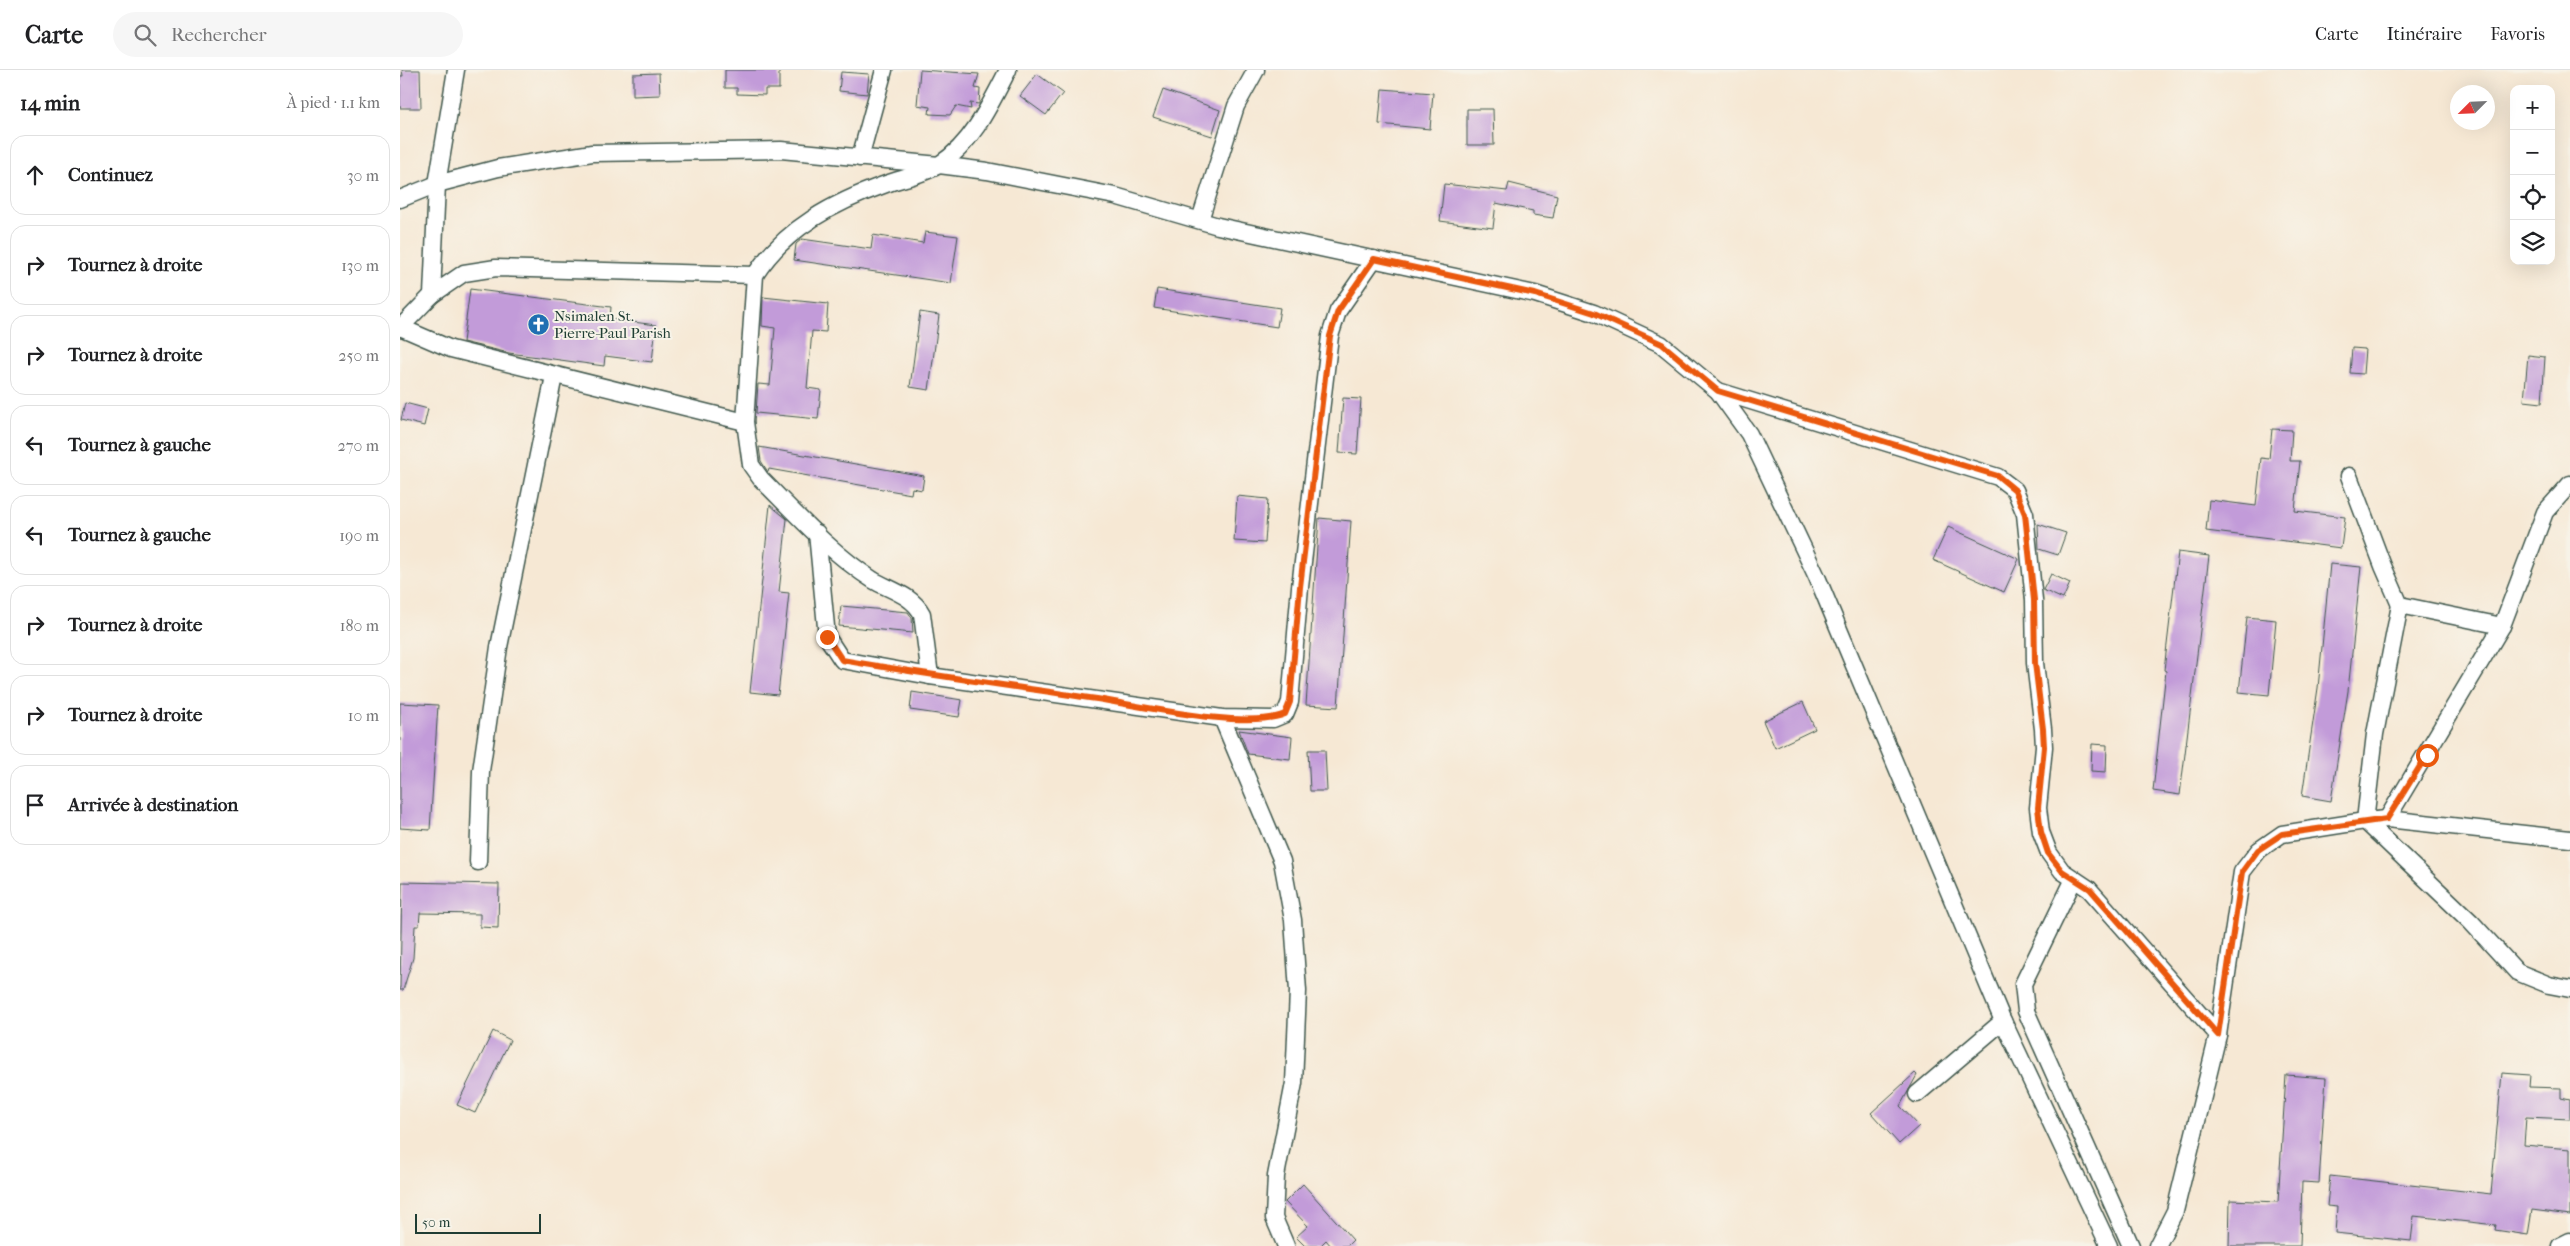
<!DOCTYPE html>
<html lang="fr">
<head>
<meta charset="utf-8">
<style>
  :root { --surface:#fff; --page:#f6f6f6; --text:#202124; --muted:#757577; --line:#e0e0e0 }
  body { margin:0; font-family:"IM FELL French Canon",serif; background:var(--page); color:var(--text) }
  .controls { position:absolute; right:15px; top:15px; display:grid; overflow:hidden; border-radius:10px; box-shadow:0 5px 20px #0002 }
  .controls button { width:45px; height:45px; display:grid; place-items:center; padding:0; border:0; border-bottom:1px solid var(--line); background:var(--surface); color:var(--text); font:25px sans-serif }
  .compass { position:absolute; left:2050px; top:15px; width:45px; height:45px; border-radius:50%; background:var(--surface); box-shadow:0 5px 20px #0002; rotate:246deg }
  .scale { position:absolute; left:15px; bottom:12px; width:126px; box-sizing:border-box; padding-left:5px; border:2px solid #1f3d34; border-top:0; font-size:14px; line-height:18px; white-space:nowrap; color:#1f3d34; -webkit-text-stroke:4px #f7f3e8; paint-order:stroke }
  .stop { position:absolute; width:15px; height:15px; margin:-11px; border:4px solid #ea580c; border-radius:50%; background:#fff }
  .stop.end { background:#ea580c; border-color:#fff; box-shadow:0 1px 5px #0008 }
  .list { margin:0; padding:0; list-style:none }
  h2 { display:flex; justify-content:space-between; align-items:center; height:65px; margin:0; padding:0 20px; font-size:21px }
  h2 small { font-size:16px; font-weight:400; color:var(--muted) }
  .list li { display:grid; grid-template-columns:32px 1fr auto; gap:15px; align-items:center; box-sizing:border-box; height:80px; margin:0 10px 10px; padding:0 10px; border:1px solid var(--line); border-radius:15px }
  .list b { display:block; font-size:19px; white-space:nowrap }
  .list em { font-size:16px; font-style:normal; color:var(--muted) }
  .icon { flex:none; width:28px; height:28px; fill:none; stroke:currentColor; stroke-width:2; stroke-linecap:round; stroke-linejoin:round }
  .map { position:relative; flex:none; width:2170px; height:1176px; overflow:hidden }
  header { display:flex; align-items:center; gap:30px; box-sizing:border-box; height:70px; padding:0 25px; background:var(--surface); border-bottom:1px solid var(--line) }
  header strong { font-size:24px }
  nav { display:flex; gap:28px; margin-inline-start:auto; font-size:18px }
  .search { width:350px; height:45px; background:var(--page); display:flex; align-items:center; gap:12px; box-sizing:border-box; padding:0 18px; border-radius:28px; color:var(--muted); font-size:19px }
  main { display:flex }
  aside { flex:1; background:var(--surface) }
  .map>svg:first-child { display:block }
  .building { fill:#c29bd9 }
  .lines { fill:none; stroke-linecap:round; stroke-linejoin:round }
  .street-casing { stroke:#3f574c; stroke-width:19 }
  .street { stroke:#fff; stroke-width:16 }
  .route { stroke:#ea580c; stroke-width:6 }
  .labels { text-anchor:middle; dominant-baseline:central; stroke-width:4; stroke-linejoin:round; paint-order:stroke }
  .poi-label { font-size:15px; fill:#1f3d34; stroke:#f7f3e8; text-anchor:start }
</style>
</head>
<body>
<header>
<strong>Carte</strong>
<div class="search"><svg class="icon" aria-label="search" viewBox="0 0 24 24"><circle cx="10" cy="10" r="6"/><path d="M15 15l6 6"/></svg>Rechercher</div>
<nav><a>Carte</a><a>Itinéraire</a><a>Favoris</a></nav>
</header>
<main>
<aside>
<h2>14 min<small>À pied · 1.1 km</small></h2>
<ul class="list">
<li><svg class="icon" aria-label="ahead" viewBox="0 0 24 24"><path d="M12 20V5M6 11l6-6 6 6"/></svg><div><b>Continuez</b></div><em>30 m</em></li>
<li><svg class="icon" aria-label="right" viewBox="0 0 24 24"><path d="M7 20v-9h11M14 6l5 5-5 5"/></svg><div><b>Tournez à droite</b></div><em>130 m</em></li>
<li><svg class="icon" aria-label="right" viewBox="0 0 24 24"><path d="M7 20v-9h11M14 6l5 5-5 5"/></svg><div><b>Tournez à droite</b></div><em>250 m</em></li>
<li><svg class="icon" aria-label="left" viewBox="0 0 24 24"><path d="M17 20v-9H6M10 6l-5 5 5 5"/></svg><div><b>Tournez à gauche</b></div><em>270 m</em></li>
<li><svg class="icon" aria-label="left" viewBox="0 0 24 24"><path d="M17 20v-9H6M10 6l-5 5 5 5"/></svg><div><b>Tournez à gauche</b></div><em>190 m</em></li>
<li><svg class="icon" aria-label="right" viewBox="0 0 24 24"><path d="M7 20v-9h11M14 6l5 5-5 5"/></svg><div><b>Tournez à droite</b></div><em>180 m</em></li>
<li><svg class="icon" aria-label="right" viewBox="0 0 24 24"><path d="M7 20v-9h11M14 6l5 5-5 5"/></svg><div><b>Tournez à droite</b></div><em>10 m</em></li>
<li><svg class="icon" aria-label="arrive" viewBox="0 0 24 24"><path d="M6 21V4h12l-3 4 3 4H6"/></svg><div><b>Arrivée à destination</b></div></li>
</ul>
</aside>
<div class="map">
<svg width="2170" height="1176" viewBox="0 0 2170 1176">
  <rect width="100%" height="100%" fill="#f7f3e8"/>
  <filter id="ink" filterUnits="userSpaceOnUse"><feTurbulence type="fractalNoise" baseFrequency=".02" numOctaves="2"/><feDisplacementMap in="SourceGraphic" scale="10" xChannelSelector="R" yChannelSelector="G"/><feConvolveMatrix kernelMatrix="1 2 1 2 8 2 1 2 1" color-interpolation-filters="sRGB"/></filter>
  <filter id="wash" filterUnits="userSpaceOnUse"><feTurbulence type="fractalNoise" baseFrequency=".0096" numOctaves="4" result="noise"/><feDisplacementMap in="SourceGraphic" scale="20" xChannelSelector="R" yChannelSelector="G"/><feGaussianBlur stdDeviation="1.12" result="paint"/><feColorMatrix in="noise" values="0 0 0 0 0 0 0 0 0 0 0 0 0 0 0 0 0 1.4 0 .05"/><feComposite in="paint" operator="in"/></filter>
  <g filter="url(#wash)">
    <rect width="100%" height="100%" fill="#f6e8d4"/>
    <g id="blocks">
      <g class="building">
        <path d="M2,0H20L21,38H0V6H3Z"/>
        <path d="M325,0H379V19H365V25L337,24V18H325Z"/>
        <path d="M520,0L579,4L575,18L580,19L579,34L570,33L571,39L556,36L550,45L529,44L530,37L517,35Z"/>
        <path d="M441,2L469,4L467,24L439,21Z"/>
        <path d="M259,3L260,25L233,26V4Z"/>
        <path d="M637,4L663,23L646,45L620,26Z"/>
        <path d="M982,19L1033,23L1030,59L979,54Z"/>
        <path d="M763,20L820,40L812,66L753,47Z"/>
        <path d="M1067,39H1093L1094,75H1067Z"/>
        <path d="M1109,113L1157,125L1153,148L1133,145V141L1096,133L1093,158L1040,151L1044,114L1107,121Z"/>
        <path d="M525,162L558,166L551,213L394,190L396,174L402,169L471,179L473,165L523,173Z"/>
        <path d="M70,219L211,237L210,249L256,255L252,292L205,286L204,296L109,283L63,272Z"/>
        <path d="M757,219L880,238L877,257L754,238Z"/>
        <path d="M363,227L428,234L426,262L412,261L407,318L421,320L418,349L356,343L358,314L370,315L375,258L362,256Z"/>
        <path d="M520,242L539,245L529,320L510,317Z"/>
        <path d="M1952,278L1965,279L1963,304L1950,303Z"/>
        <path d="M2128,285L2145,287L2142,333L2124,331Z"/>
        <path d="M943,328L961,329L957,384L939,383Z"/>
        <path d="M5,333L28,339L24,356L1,350Z"/>
        <path d="M1872,359L1892,360L1890,391H1900L1895,441L1945,447L1941,478L1806,461L1809,430L1856,436L1861,388L1869,389Z"/>
        <path d="M359,377L524,406L522,420L512,418L511,424L369,399L368,402L361,391Z"/>
        <path d="M837,426L868,429L865,473L834,471Z"/>
        <path d="M370,435L387,449L379,522L389,523L378,625L350,622Z"/>
        <path d="M919,448L951,451L938,637L906,635Z"/>
        <path d="M1638,454L1666,463L1658,485L1639,479Z"/>
        <path d="M1548,457L1619,489L1604,522L1533,490Z"/>
        <path d="M1778,482L1809,486L1780,725L1753,721L1766,601L1764,600Z"/>
        <path d="M1930,494L1961,497L1948,621L1931,731L1902,726L1918,618Z"/>
        <path d="M1651,504L1670,513L1663,529L1643,520Z"/>
        <path d="M441,536L508,542L512,548L513,563L439,556Z"/>
        <path d="M1847,547L1876,550L1869,625L1839,622Z"/>
        <path d="M512,622L562,630L559,647L510,640Z"/>
        <path d="M1403,632L1415,659L1375,678L1363,651Z"/>
        <path d="M0,633L38,635L30,760L0,758Z"/>
        <path d="M839,660L892,667L890,689L848,684Z"/>
        <path d="M1692,674L1707,675L1706,702L1691,701Z"/>
        <path d="M908,680H925L927,721H910Z"/>
        <path d="M2,812L99,814L98,858L80,857V844L20,843L19,856H15L13,888L3,920H0Z"/>
        <path d="M93,961L110,970L75,1043L57,1035Z"/>
        <path d="M1515,1003L1517,1005L1500,1036L1519,1056L1499,1074L1471,1043Z"/>
        <path d="M2102,1003L2130,1005L2129,1017L2161,1018V1028L2170,1030V1049L2126,1047L2124,1075L2170,1079V1145L2132,1140L2128,1165L2095,1160L2096,1155L2014,1146L2011,1171L1935,1163L1937,1137L1927,1136L1930,1106L2091,1124Z"/>
        <path d="M1886,1005L1926,1008L1919,1113L1902,1112L1900,1176H1829L1830,1130L1878,1132Z"/>
        <path d="M903,1114L953,1170L947,1176H931L926,1170L920,1176H905L896,1167L908,1156L885,1132Z"/>
      </g>
    </g>
  </g>
  <g filter="url(#ink)">
    <use href="#blocks" fill-opacity="0" stroke="#3f574c" stroke-width="1"/>
    <g class="lines">
      <defs>
        <g id="street">
          <path d="M608,0C591,33 572,74 540,94C525,104 503,108 486,114C435,132 385,158 355,205L345,352L351,395L361,409C396,444 431,483 473,510C490,520 512,525 522,544L530,606L822,648L873,649L885,644L890,632L900,517L930,266L938,241L974,189"/>
          <path d="M460,88L484,0"/>
          <path d="M0,129L37,114L98,98L192,83L381,80L539,95L587,101L715,126L818,156L1135,224L1194,243L1261,274L1318,321L1349,364L1417,507L1603,951L1709,1176"/>
          <path d="M800,150L836,36L856,0"/>
          <path d="M32,225L37,114L56,0"/>
          <path d="M0,257L51,279L345,352"/>
          <path d="M0,258L32,225L64,203L96,198L355,205"/>
          <path d="M1318,321L1598,407L1615,420L1625,444L1634,530L1635,593L1643,659L1644,677L1638,738L1641,762L1649,783L1662,801L1689,819L1818,965"/>
          <path d="M1949,406L1983,496L2000,535L2102,556"/>
          <path d="M417,463L427,567L442,590L530,606"/>
          <path d="M2000,535L1975,664L1965,751L2071,852L2117,902L2149,915L2170,919"/>
          <path d="M822,648L882,791L893,850L898,921L894,1013L876,1106L874,1148L886,1176"/>
          <path d="M1987,749L2102,556L2145,442L2170,414"/>
          <path d="M78,792L81,701L99,577L154,306"/>
          <path d="M1674,809L1623,914L1626,941L1731,1176"/>
          <path d="M1517,1024L1603,951"/>
          <path d="M1757,1176L1775,1141L1818,965L1842,802L1859,780L1882,764L1965,751L1987,749L2170,769"/>
          <path d="M2160,1176L2170,1171"/>
        </g>
      </defs>
      <use href="#street" class="street-casing"/>
      <use href="#street" class="street"/>
    </g>
  </g>
  <g class="lines" filter="url(#ink)">
    <path class="route" d="M427,567L442,590C527,605 612,616 697,629C742,636 846,660 885,644L890,632L900,517L930,266L938,241L974,189L1135,224L1194,243L1262,274L1318,321L1598,406L1615,420L1625,444L1634,530L1635,593L1643,659L1644,677L1638,738L1641,762L1648,783L1662,801L1690,819L1818,965L1842,802L1858,780L1882,764L1987,749L2027,685"/>
  </g>
  <defs>
    <symbol id="church-disc" viewBox="-11 -11 22 22"><circle r="9.5" fill="#1f6fb2" stroke="#f7f3e8"/><path d="M-1.2-6h2.4v3.5h3.3v2.4h-3.3V6h-2.4V-.1h-3.3v-2.4h3.3Z" fill="#fff"/></symbol>
  </defs>
  <g fill-rule="evenodd">
    <use href="#church-disc" x="126" y="242" width="25" height="25"/>
  </g>
  <g class="labels">
    <g class="poi-label">
      <text x="154" y="246">Nsimalen St.<tspan x="154" dy="17">Pierre-Paul Parish</tspan></text>
    </g>
  </g>
</svg>
<div class="controls">
<button>+</button>
<button>−</button>
<button><svg class="icon" aria-label="locate" viewBox="0 0 24 24"><circle cx="12" cy="12" r="6"/><path d="M12 2v4M12 18v4M2 12h4M18 12h4"/></svg></button>
<button><svg class="icon" aria-label="layers" viewBox="0 0 24 24"><path d="M12 4l9 5-9 5-9-5zM3 14l9 5 9-5"/></svg></button>
</div>
<svg class="compass" viewBox="-18 -18 36 36"><path d="M0-13l5 13h-10z" fill="#e53935"/><path d="M0 13l5-13h-10z" fill="#757577"/></svg>
<div class="scale">50 m</div>
<div class="stop" style="left:2027px;top:685px"></div>
<div class="stop end" style="left:427px;top:567px"></div>
</div>
</main>
</body>
</html>
